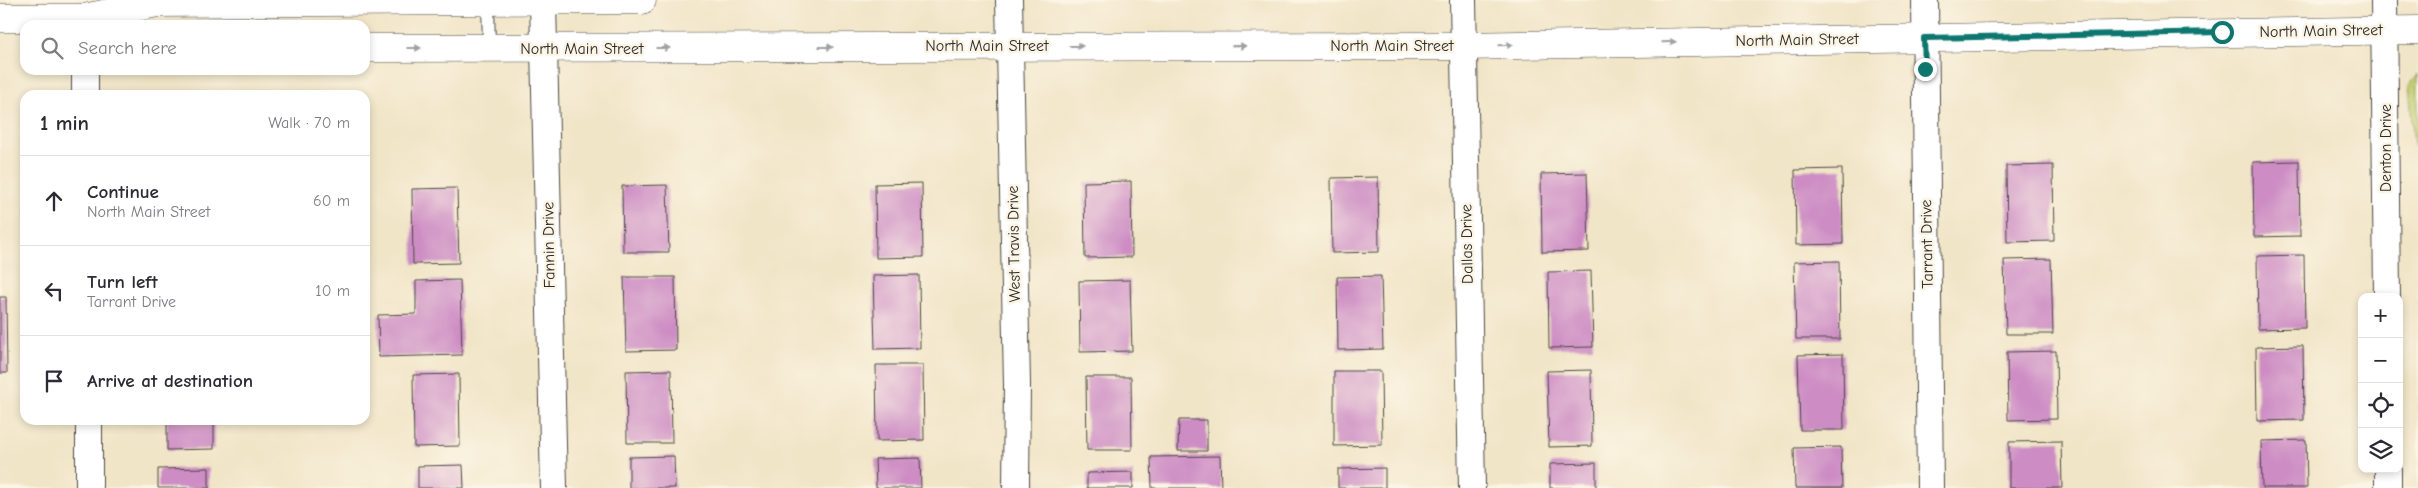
<!DOCTYPE html>
<html lang="en">
<head>
<meta charset="utf-8">
<style>
  :root { --surface:#fff; --page:#f7f7f7; --text:#2b2b33; --muted:#7c7c81; --line:#e1e1e2 }
  body { margin:0; font-family:"Comic Neue",sans-serif; background:var(--page); color:var(--text) }
  .controls { position:absolute; right:15px; bottom:15px; display:grid; overflow:hidden; border-radius:10px; box-shadow:0 2px 8px #0003 }
  .controls button { width:45px; height:45px; display:grid; place-items:center; padding:0; border:0; border-bottom:1px solid var(--line); background:var(--surface); color:var(--text); font:25px sans-serif }
  .stop { position:absolute; width:15px; height:15px; margin:-11px; border:4px solid #0f766e; border-radius:50%; background:#fff }
  .stop.end { background:#0f766e; border-color:#fff; box-shadow:0 1px 5px #0008 }
  .list { margin:0; padding:0; list-style:none }
  h2 { display:flex; justify-content:space-between; align-items:center; height:65px; margin:0; padding:0 20px; font-size:21px }
  h2 small { font-size:16px; font-weight:400; color:var(--muted) }
  .list li { display:grid; grid-template-columns:32px 1fr auto; gap:15px; align-items:center; box-sizing:border-box; height:90px; padding:0 20px; border-top:1px solid var(--line) }
  .list b { display:block; font-size:19px; white-space:nowrap }
  .list p { margin:0; font-size:16px; white-space:nowrap; color:var(--muted) }
  .list em { font-size:16px; font-style:normal; color:var(--muted) }
  .icon { flex:none; width:28px; height:28px; fill:none; stroke:currentColor; stroke-width:2; stroke-linecap:round; stroke-linejoin:round }
  .map { position:relative; flex:none; width:2418px; height:488px; overflow:hidden }
  .search { position:absolute; background:var(--surface); box-shadow:0 2px 8px #0003; left:20px; top:20px; width:350px; height:55px; display:flex; align-items:center; gap:12px; box-sizing:border-box; padding:0 18px; border-radius:15px; color:var(--muted); font-size:19px }
  .panel { position:absolute; background:var(--surface); box-shadow:0 2px 8px #0003; left:20px; top:90px; width:350px; height:335px; border-radius:15px }
  .map>svg:first-child { display:block }
  .green { fill:#c1ce70; stroke:#767c4e }
  .building { fill:#cd8dc4 }
  .lines { fill:none; stroke-linecap:round; stroke-linejoin:round }
  .lane-casing { stroke:#494742; stroke-width:14 }
  .street-casing { stroke:#494742; stroke-width:28 }
  .secondary-casing { stroke:#494742; stroke-width:29 }
  .lane { stroke:#fff; stroke-width:12 }
  .street { stroke:#fff; stroke-width:26 }
  .secondary { stroke:#fff; stroke-width:28 }
  .oneway { fill:#a0a0a0 }
  .route { stroke:#0f766e; stroke-width:6 }
  .labels { text-anchor:middle; dominant-baseline:central; stroke-width:5; stroke-linejoin:round; paint-order:stroke }
  .street-label { font-size:16px; fill:#2b2b2b; stroke:#fcf5e5 }
</style>
</head>
<body>
<div class="map">
<svg width="2418" height="488" viewBox="0 0 2418 488">
  <rect width="100%" height="100%" fill="#fcf5e5"/>
  <filter id="ink" filterUnits="userSpaceOnUse"><feTurbulence type="fractalNoise" baseFrequency=".02" numOctaves="2"/><feDisplacementMap in="SourceGraphic" scale="10" xChannelSelector="R" yChannelSelector="G"/><feConvolveMatrix kernelMatrix="1 2 1 2 8 2 1 2 1" color-interpolation-filters="sRGB"/></filter>
  <filter id="wash" filterUnits="userSpaceOnUse"><feTurbulence type="fractalNoise" baseFrequency=".0096" numOctaves="4" result="noise"/><feDisplacementMap in="SourceGraphic" scale="20" xChannelSelector="R" yChannelSelector="G"/><feGaussianBlur stdDeviation="1.12" result="paint"/><feColorMatrix in="noise" values="0 0 0 0 0 0 0 0 0 0 0 0 0 0 0 0 0 1.4 0 .05"/><feComposite in="paint" operator="in"/></filter>
  <g filter="url(#wash)">
    <rect width="100%" height="100%" fill="#f1e5c7"/>
    <path class="green" d="M2418,74V147H2414L2409,85Z"/>
    <g id="blocks">
      <g class="building">
        <path d="M2299,161L2300,236L2254,237L2253,162Z"/>
        <path d="M2053,165L2054,241L2007,242L2006,166Z"/>
        <path d="M1842,169L1843,244L1796,245L1795,170Z"/>
        <path d="M1587,173L1589,251L1542,252L1541,174Z"/>
        <path d="M1378,177L1379,252L1332,253L1331,178Z"/>
        <path d="M1131,181L1132,257L1085,258L1084,182Z"/>
        <path d="M922,183L923,257L876,258L875,184Z"/>
        <path d="M667,185L669,252H623L622,186Z"/>
        <path d="M457,188L459,263L413,264L412,189Z"/>
        <path d="M2304,255L2305,328L2258,329L2257,256Z"/>
        <path d="M2051,259L2053,334H2006L2004,260Z"/>
        <path d="M1839,261L1840,339H1796L1794,262Z"/>
        <path d="M1591,271L1593,347L1549,348L1548,272Z"/>
        <path d="M919,275L920,348L875,349L873,276Z"/>
        <path d="M1381,276L1383,349L1338,350L1337,277Z"/>
        <path d="M624,277H675L676,350L626,351Z"/>
        <path d="M460,280L462,355L379,357L378,315L416,314V281Z"/>
        <path d="M1130,280L1132,351L1080,352L1079,281Z"/>
        <path d="M0,297H6L7,373H0Z"/>
        <path d="M2303,346L2304,420L2257,421L2256,347Z"/>
        <path d="M2056,351L2057,419L2008,420L2007,352Z"/>
        <path d="M1843,354L1844,430H1800L1798,355Z"/>
        <path d="M876,365H923L924,440L877,441Z"/>
        <path d="M671,370L672,443H627L626,371Z"/>
        <path d="M1591,370L1592,446L1549,447L1547,371Z"/>
        <path d="M1334,371H1381L1382,445L1334,446Z"/>
        <path d="M459,374L460,446L414,447L413,375Z"/>
        <path d="M1086,377H1131L1132,450H1087Z"/>
        <path d="M167,420H214V449L167,450Z"/>
        <path d="M1179,420H1207V451H1178Z"/>
        <path d="M2306,440L2307,488H2262L2261,441Z"/>
        <path d="M2061,441L2062,488H2009V442Z"/>
        <path d="M1841,447L1842,488H1795L1794,448Z"/>
        <path d="M674,456L675,488H629V457Z"/>
        <path d="M1220,456L1221,488H1152L1151,457Z"/>
        <path d="M920,458L921,488H876L875,459Z"/>
        <path d="M1596,463V488H1550V464Z"/>
        <path d="M463,465L464,488H418V466Z"/>
        <path d="M209,468V488H158V469Z"/>
        <path d="M1385,468V488H1338V469Z"/>
        <path d="M1133,472V488H1087V473Z"/>
      </g>
    </g>
  </g>
  <g filter="url(#ink)">
    <use href="#blocks" fill-opacity="0" stroke="#494742" stroke-width="1"/>
    <g class="lines">
      <defs>
        <path id="lane" d="M488,0L489,49"/>
        <g id="street">
          <path d="M1009,0L1017,384L1016,488"/>
          <path d="M1463,0L1472,488"/>
          <path d="M1925,0L1930,488"/>
          <path d="M2384,0L2387,297"/>
          <path d="M543,2L554,488"/>
          <path d="M85,70V95"/>
          <path d="M89,420V488"/>
          <path d="M2388,469V488"/>
        </g>
        <g id="secondary">
          <path d="M0,18H84L157,3L642,0"/>
          <path d="M365,48L1463,46L2418,30"/>
        </g>
      </defs>
      <use href="#lane" class="lane-casing"/>
      <use href="#street" class="street-casing"/>
      <use href="#secondary" class="secondary-casing"/>
      <use href="#lane" class="lane"/>
      <use href="#street" class="street"/>
      <use href="#secondary" class="secondary"/>
    </g>
    <defs><path id="oneway-solid" d="M-6-.8H1V-3.2L6.5 0L1 3.2V.8H-6Z" transform="scale(1.25)"/></defs>
    <g class="oneway">
      <use href="#oneway-solid" transform="translate(1669 42) rotate(-1)"/>
      <use href="#oneway-solid" transform="translate(1506 45) rotate(-1)"/>
      <use href="#oneway-solid" transform="translate(1076 46)"/>
      <use href="#oneway-solid" transform="translate(1239 46)"/>
      <use href="#oneway-solid" transform="translate(826 47)"/>
      <use href="#oneway-solid" transform="translate(414 48)"/>
      <use href="#oneway-solid" transform="translate(663 48)"/>
    </g>
  </g>
  <g class="lines" filter="url(#ink)">
    <path class="route" d="M1925,69L1924,38L2222,32"/>
  </g>
  <g class="labels">
    <g class="street-label">
      <text transform="translate(2321 31) rotate(-1)">North Main Street</text>
      <text transform="translate(1797 40) rotate(-1)">North Main Street</text>
      <text x="987" y="46">North Main Street</text>
      <text x="1392" y="46">North Main Street</text>
      <text x="582" y="49">North Main Street</text>
      <text transform="translate(2386 148) rotate(-90)">Denton Drive</text>
      <text transform="translate(1014 244) rotate(-91)">West Travis Drive</text>
      <text transform="translate(1467 244) rotate(-91)">Dallas Drive</text>
      <text transform="translate(1927 244) rotate(-91)">Tarrant Drive</text>
      <text transform="translate(549 245) rotate(-91)">Fannin Drive</text>
    </g>
  </g>
</svg>
<div class="controls">
<button>+</button>
<button>−</button>
<button><svg class="icon" aria-label="locate" viewBox="0 0 24 24"><circle cx="12" cy="12" r="6"/><path d="M12 2v4M12 18v4M2 12h4M18 12h4"/></svg></button>
<button><svg class="icon" aria-label="layers" viewBox="0 0 24 24"><path d="M12 4l9 5-9 5-9-5zM3 14l9 5 9-5"/></svg></button>
</div>
<div class="stop" style="left:2222px;top:32px"></div>
<div class="stop end" style="left:1925px;top:69px"></div>
<div class="search"><svg class="icon" aria-label="search" viewBox="0 0 24 24"><circle cx="10" cy="10" r="6"/><path d="M15 15l6 6"/></svg>Search here</div>
<section class="panel">
<h2>1 min<small>Walk · 70 m</small></h2>
<ul class="list">
<li><svg class="icon" aria-label="ahead" viewBox="0 0 24 24"><path d="M12 20V5M6 11l6-6 6 6"/></svg><div><b>Continue</b><p>North Main Street</p></div><em>60 m</em></li>
<li><svg class="icon" aria-label="left" viewBox="0 0 24 24"><path d="M17 20v-9H6M10 6l-5 5 5 5"/></svg><div><b>Turn left</b><p>Tarrant Drive</p></div><em>10 m</em></li>
<li><svg class="icon" aria-label="arrive" viewBox="0 0 24 24"><path d="M6 21V4h12l-3 4 3 4H6"/></svg><div><b>Arrive at destination</b></div></li>
</ul>
</section>
</div>
</body>
</html>
